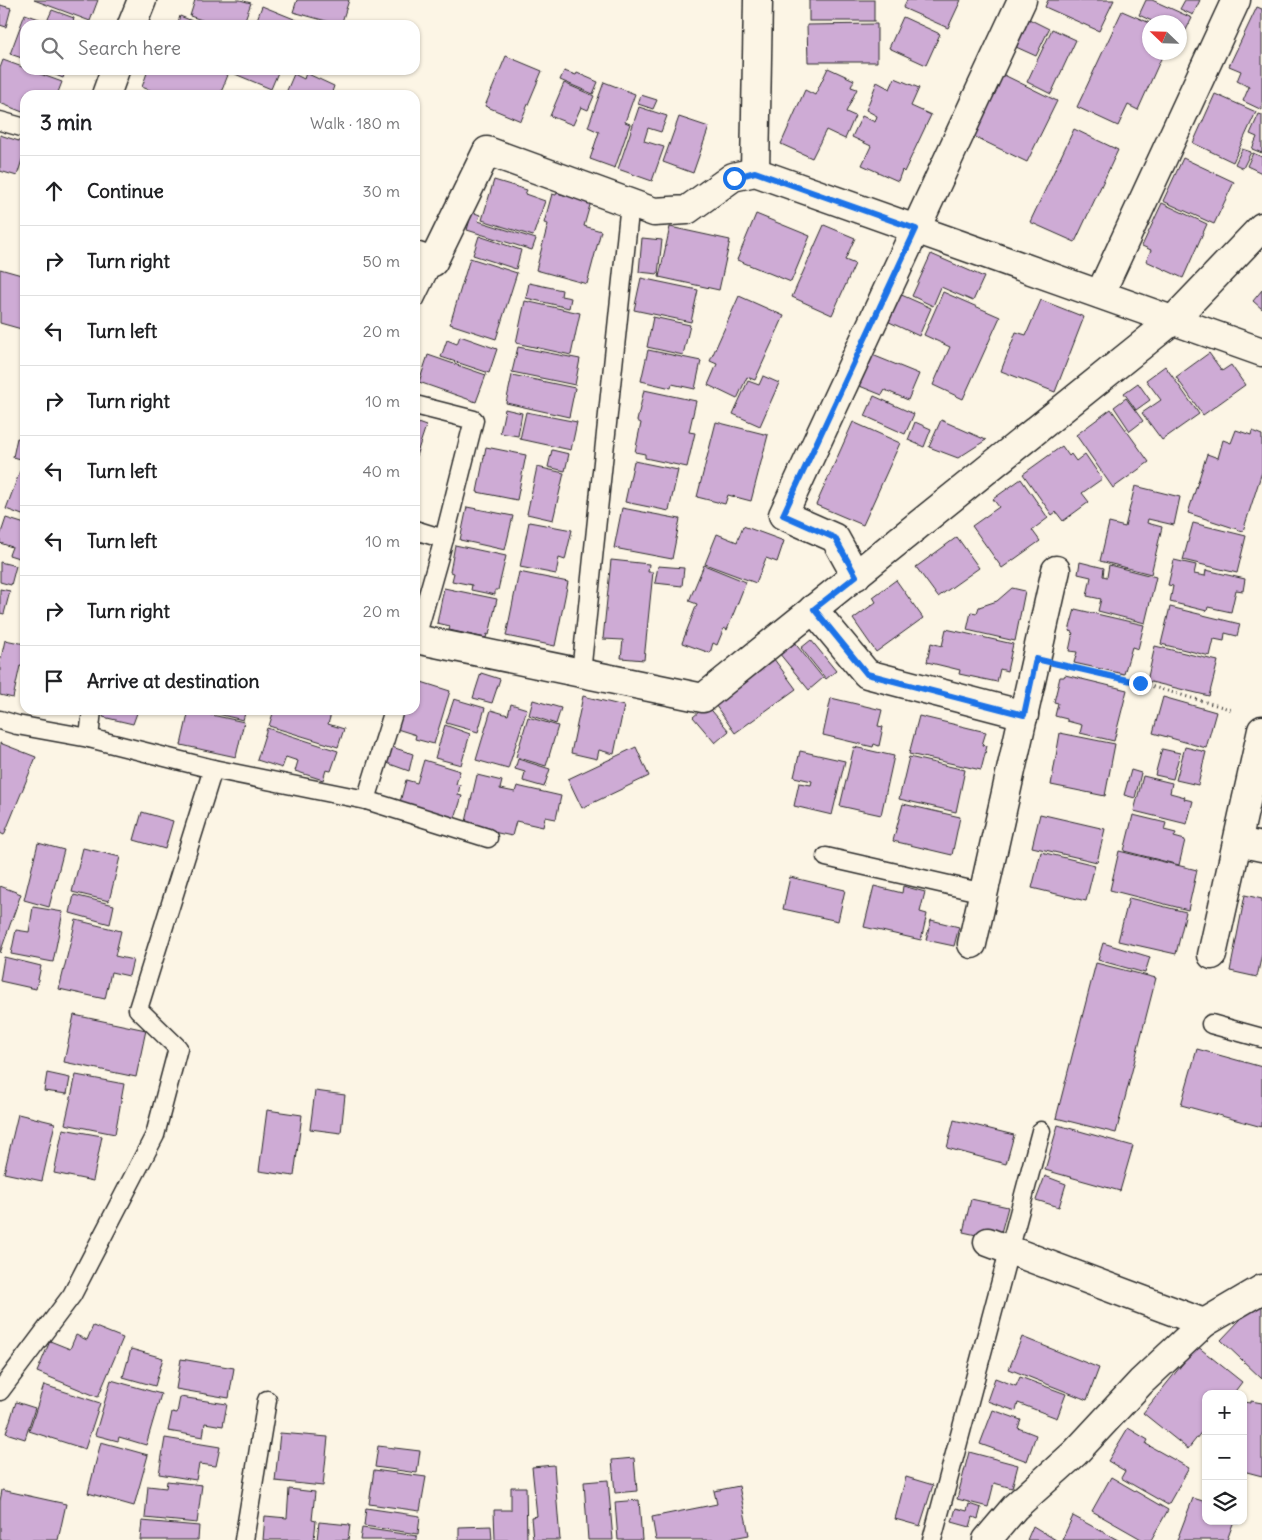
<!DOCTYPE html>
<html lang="en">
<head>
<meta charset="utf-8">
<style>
  :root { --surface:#fff; --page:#f6f6f6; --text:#202124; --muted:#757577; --line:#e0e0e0 }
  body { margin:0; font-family:Delius,sans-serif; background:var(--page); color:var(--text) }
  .controls { position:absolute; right:15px; bottom:15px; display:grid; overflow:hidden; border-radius:10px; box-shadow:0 1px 4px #0004 }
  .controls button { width:45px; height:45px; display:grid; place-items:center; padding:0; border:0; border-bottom:1px solid var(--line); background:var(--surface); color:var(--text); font:25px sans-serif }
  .compass { position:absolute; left:1142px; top:15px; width:45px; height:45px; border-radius:50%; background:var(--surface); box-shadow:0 1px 4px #0004; rotate:293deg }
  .stop { position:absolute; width:15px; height:15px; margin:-11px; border:4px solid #1a73e8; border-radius:50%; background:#fff }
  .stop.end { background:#1a73e8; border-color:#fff; box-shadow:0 1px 5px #0008 }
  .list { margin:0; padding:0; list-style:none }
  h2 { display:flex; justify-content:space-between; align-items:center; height:65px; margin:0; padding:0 20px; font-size:21px }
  h2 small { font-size:16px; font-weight:400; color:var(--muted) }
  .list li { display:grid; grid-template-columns:32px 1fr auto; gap:15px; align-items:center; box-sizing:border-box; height:70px; padding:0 20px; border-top:1px solid var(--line) }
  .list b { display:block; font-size:19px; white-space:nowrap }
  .list em { font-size:16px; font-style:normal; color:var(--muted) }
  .icon { flex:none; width:28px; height:28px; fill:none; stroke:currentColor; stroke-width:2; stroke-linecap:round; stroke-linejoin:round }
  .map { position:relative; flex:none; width:1262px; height:1540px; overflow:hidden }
  .search { position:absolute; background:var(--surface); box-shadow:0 1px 4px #0004; left:20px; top:20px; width:400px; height:55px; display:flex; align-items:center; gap:12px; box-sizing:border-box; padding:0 18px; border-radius:15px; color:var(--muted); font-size:19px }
  .panel { position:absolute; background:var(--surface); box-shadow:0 1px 4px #0004; left:20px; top:90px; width:400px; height:625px; border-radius:15px }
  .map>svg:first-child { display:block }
  .building { fill:#ceabd5; stroke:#2b2b2b }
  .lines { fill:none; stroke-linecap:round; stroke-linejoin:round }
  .service-casing { stroke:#2b2b2b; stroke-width:21 }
  .minor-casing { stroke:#2b2b2b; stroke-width:31 }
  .path { stroke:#2b2b2b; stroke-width:3; stroke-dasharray:1 4; stroke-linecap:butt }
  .service { stroke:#fcf5e5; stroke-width:18 }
  .minor { stroke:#fcf5e5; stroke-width:28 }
  .route { stroke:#1a73e8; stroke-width:6 }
</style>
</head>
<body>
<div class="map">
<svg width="1262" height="1540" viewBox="0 0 1262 1540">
  <rect width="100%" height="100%" fill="#fcf5e5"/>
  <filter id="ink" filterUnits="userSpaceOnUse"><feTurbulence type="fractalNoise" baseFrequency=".02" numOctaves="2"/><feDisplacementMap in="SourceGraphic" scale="10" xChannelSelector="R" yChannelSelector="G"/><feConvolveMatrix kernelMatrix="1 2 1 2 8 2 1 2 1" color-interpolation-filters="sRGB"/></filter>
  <g filter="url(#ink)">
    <g class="building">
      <path d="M34,0H98L90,21Z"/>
      <path d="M195,0H240L251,3L243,25H216L190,16Z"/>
      <path d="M297,0H349L341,25L293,12Z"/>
      <rect x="809" y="0" width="65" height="21"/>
      <path d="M907,0H961L948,28L903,8Z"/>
      <path d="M1048,0H1114L1099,31L1045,7Z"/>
      <path d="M1146,0H1152L1192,18L1183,36L1180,34V22H1154L1139,15Z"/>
      <path d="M1185,0H1200L1193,15L1180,9Z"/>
      <path d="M0,5L11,8L6,27L0,25Z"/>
      <path d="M262,6L299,21L297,25H255Z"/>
      <path d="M1257,7L1262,9V110L1243,101L1249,87L1237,81L1241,71L1229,66Z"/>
      <path d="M52,10L74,18L72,25H63L48,19Z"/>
      <path d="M1122,11L1150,23V52H1164L1138,110L1128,105L1118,126L1077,107Z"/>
      <path d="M25,14L56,25H25V59L10,54Z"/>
      <path d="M180,16L202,25H177Z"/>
      <path d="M903,17L940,34L926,65L889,48Z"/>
      <path d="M1029,19L1049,29L1036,56L1016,47Z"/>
      <path d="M877,24V62H808L807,25Z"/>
      <path d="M1052,29L1076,40L1051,94L1027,82Z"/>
      <path d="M506,56L542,71L521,121L485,106Z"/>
      <path d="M3,60L25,68V70H29L62,82L57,95H25V113L0,103V68Z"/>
      <path d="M828,68L854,80L851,87L857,89L846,112L855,116L845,139L826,130L812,158L781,144L805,90L815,95Z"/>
      <path d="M48,70H66L63,78L48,72Z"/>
      <path d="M148,70H216L228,75L220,95H162L142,87Z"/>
      <path d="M236,70H279L271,89L235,74Z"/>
      <path d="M564,71L576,75L577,73L598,82L593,94L560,80Z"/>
      <path d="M306,73L334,86L331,95H285L294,74L304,79Z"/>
      <path d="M1000,73L1057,101L1027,162L971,135Z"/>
      <path d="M895,78L919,88L911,106L931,115L904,172L902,170L898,181L862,165L871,146L852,137L862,116L875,122L877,116L866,110L877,82L890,89Z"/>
      <path d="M604,82L635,94L625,122L630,124L615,168L590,159L599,132L588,127Z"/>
      <path d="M564,83L594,96L588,110L581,107L573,125L550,116Z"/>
      <path d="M1215,94L1256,112L1233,162L1193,143Z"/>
      <path d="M641,95L657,100L653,109L638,104Z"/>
      <path d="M639,107L667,116L661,132L648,128L644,141L664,147L652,181L618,169Z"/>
      <path d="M1259,114L1262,115V153L1252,149L1257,137L1250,134Z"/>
      <path d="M679,117L709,127L693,173L663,162Z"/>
      <path d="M1074,129L1118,150L1075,242L1030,222Z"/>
      <path d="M0,135L25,143V150L17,176L0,171Z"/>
      <path d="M1242,149L1251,152L1243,168L1235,164Z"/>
      <path d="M1253,153L1262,157V173L1247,166Z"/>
      <path d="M1183,158L1234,182L1214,224L1163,201Z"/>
      <path d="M494,180L527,190L525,194L545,201L533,236L482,220Z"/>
      <path d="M557,193L588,202L590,205L584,226L601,231L587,284L536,270L548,224L544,223L552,194L556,195Z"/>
      <path d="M1162,203L1207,224L1183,278L1146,261L1151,250L1142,246Z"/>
      <path d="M472,212L480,215L478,221L536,239L532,250L467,230Z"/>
      <path d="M756,214L810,236L791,282L737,260Z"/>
      <path d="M824,225L855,238L845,260L855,264L832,315L792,297Z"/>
      <path d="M670,227L730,240L719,290L659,277Z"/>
      <path d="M479,236L521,250L516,269L473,255Z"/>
      <path d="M642,238L662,240L658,274L639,272Z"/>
      <path d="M931,254L984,277L973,301L941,287L933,306L912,296Z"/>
      <path d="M470,258L517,273L496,339L450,324Z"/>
      <path d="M0,269L25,276V330L0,323Z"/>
      <path d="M641,278L698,290L691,322L634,310Z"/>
      <path d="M529,283L562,290L561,296L571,298L569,308L526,298Z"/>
      <path d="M1262,290V309L1253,301Z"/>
      <path d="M943,292L1000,317L963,399L933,385L950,347L924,335Z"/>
      <path d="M897,293L931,308L919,336L885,320Z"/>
      <path d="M739,296L784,316L755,380L747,377L737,399L708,385L717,364L710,361Z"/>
      <path d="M1041,300L1084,317L1055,392L1001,371L1016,332L1026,335Z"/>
      <path d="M525,301L580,313L571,355L516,343Z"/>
      <path d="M653,317L690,325L683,355L647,347Z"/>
      <path d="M460,336L497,349L489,373L441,357L447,340L457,344Z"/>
      <path d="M518,347L580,359L575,385L512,372Z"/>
      <path d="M648,350L701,361L695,389L672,384L671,388L641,381Z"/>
      <path d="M1209,353L1222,371L1231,365L1245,385L1203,415L1176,377Z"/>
      <path d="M870,354L919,374L908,400L885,390L882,395L857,385Z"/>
      <path d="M428,355L486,375L476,402L419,382Z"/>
      <path d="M1165,366L1199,414L1162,440L1142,413L1161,400L1146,380Z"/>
      <path d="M512,375L575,388L569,417L506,403Z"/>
      <path d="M763,376L779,383L760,426L733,414L748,381L759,385Z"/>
      <path d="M1138,383L1150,400L1136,410L1124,393Z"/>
      <path d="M644,390L696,401L689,432L695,433L687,467L645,458V454L635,452L641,423L637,421Z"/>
      <path d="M874,396L914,414L905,434L865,416Z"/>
      <path d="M1126,398L1143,421L1130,431L1114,407Z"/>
      <path d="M505,409L522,413L518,436L500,433Z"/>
      <path d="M1111,409L1149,462L1113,488L1076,435Z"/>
      <path d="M526,412L577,422L571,450L520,439Z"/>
      <path d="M941,420L986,440L958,458L929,447Z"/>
      <path d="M415,422L426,426L415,459Z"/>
      <path d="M716,422L768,435L751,501L728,495L725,504L697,497Z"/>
      <path d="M853,422L900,443L863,525L816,505Z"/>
      <path d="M915,422L931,429L924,447L908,440Z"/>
      <path d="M1236,430L1251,435L1252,431L1262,435V472L1243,531L1188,513L1207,454L1218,458L1223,440L1231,443Z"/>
      <path d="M17,438L25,440V460L13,457Z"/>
      <path d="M1062,446L1069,456L1071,454L1076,461L1085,454L1102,479L1082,493L1089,502L1063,521L1056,512L1052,515L1023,474Z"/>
      <path d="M486,447L526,455L517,500L477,492Z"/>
      <path d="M552,450L569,454L565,471L548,467Z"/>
      <path d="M634,461L678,470L669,511L625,502Z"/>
      <path d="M537,467L564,473L553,520L527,514Z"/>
      <path d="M20,471L25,473V516L6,509Z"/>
      <path d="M1021,479L1048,518L1032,530L1040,541L1002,568L972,526L999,507L993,499Z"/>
      <path d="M1135,486L1180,497L1174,525L1148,519L1147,523L1162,527L1151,574L1100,561L1109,523L1125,527Z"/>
      <path d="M467,507L513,516L505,550L460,540Z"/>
      <path d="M622,508L680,519L672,559L614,548Z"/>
      <path d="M6,518L25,524V560L9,555L12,547L0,543V536Z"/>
      <path d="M529,522L572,530L565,560L559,558L556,574L520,567Z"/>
      <path d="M1193,523L1246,536L1237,573L1183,560Z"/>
      <path d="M743,526L784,541L777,562L766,558L756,583L705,564L717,534L737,542Z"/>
      <path d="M957,537L979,568L938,597L916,567Z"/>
      <path d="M455,545L506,556L498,590H495V595L471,590L472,585L452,581L454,573L450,572Z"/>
      <path d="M611,560L649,564L648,572H653L644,660L621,658L623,640L603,639Z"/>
      <path d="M1174,560L1196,565L1194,574L1205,576L1206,570L1245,579L1243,591L1236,590L1231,612L1208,607L1207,611L1170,602L1173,586L1168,585Z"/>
      <path d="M0,562L16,566L11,585L0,582Z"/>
      <path d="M1080,562L1104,568L1103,576L1107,577L1109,565L1156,577L1145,623L1098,611L1101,599L1087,596L1091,577L1078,574Z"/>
      <path d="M704,565L746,582L727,630L724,628L717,645L713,643L710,653L682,643L697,604L689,601Z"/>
      <path d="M658,566L684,568L682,586L655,583Z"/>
      <path d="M519,572L568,582L555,646L506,636Z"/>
      <path d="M896,580L923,618L876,652L853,619L876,602L873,597Z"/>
      <path d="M444,588L497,599L489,635L487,634L486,638L449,630L450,626L437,623Z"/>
      <path d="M1012,588L1025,591L1015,641L967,630L971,612L977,613L979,607L997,601Z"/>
      <path d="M0,589L10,591L4,614L0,613Z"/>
      <path d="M1170,607L1240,624L1237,636L1225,633L1224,641L1214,639L1210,656L1161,644Z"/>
      <path d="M1075,609L1144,625L1138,649L1132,647L1124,674L1074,663L1077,652L1069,651L1073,632L1069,631Z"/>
      <path d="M946,629L1013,644L1007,671L1000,669L997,682L959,674L960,670L927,662L931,643L942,646Z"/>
      <path d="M5,640L25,644V667L20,666L13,698L0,695V663Z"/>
      <path d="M811,640L836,671L826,679L801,648Z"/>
      <path d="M793,641L823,678L809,690L779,653Z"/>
      <path d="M1155,646L1218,661L1209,696L1147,681Z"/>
      <path d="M771,655L796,689L735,733L711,699Z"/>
      <path d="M481,673L500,679L492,703L473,698Z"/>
      <path d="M1065,675L1127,690L1114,741L1080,733L1082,725L1067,721V719L1055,716L1058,703L1054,702L1060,677H1064Z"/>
      <path d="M415,680L450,691L434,744L415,739L416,735L397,729L403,710H415Z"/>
      <path d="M583,696L624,706L614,754L599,750L597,759L571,753Z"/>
      <path d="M1163,697L1216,712L1206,748L1153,733Z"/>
      <path d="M831,698L882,710L878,726L883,727L879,746L874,744L873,747L823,735Z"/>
      <path d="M454,699L485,708L478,732L446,723Z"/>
      <path d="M533,700L561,708L556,724L529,715Z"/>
      <path d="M511,704L527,709L508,769L476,760L491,710L508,715Z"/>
      <path d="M707,705L729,731L715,743L693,717Z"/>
      <path d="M105,710H127L137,713L133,724L103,717Z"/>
      <path d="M189,710L244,722L236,757L181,745Z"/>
      <path d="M201,710H246L243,720Z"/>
      <path d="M274,710L332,711L328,724L344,729L338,747L269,726Z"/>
      <path d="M919,716L986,732L982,745L987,746L981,770L909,754Z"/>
      <path d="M528,717L558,726L546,766L516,757Z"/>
      <path d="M445,725L470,734L461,765L435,758Z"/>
      <path d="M267,728L338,751L331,771L326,770L323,780L295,771L298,761L286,757L282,768L257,760Z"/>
      <path d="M1060,733L1115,744L1105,796L1051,785Z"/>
      <path d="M0,743L36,757L4,835L0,833Z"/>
      <path d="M392,747L413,754L409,771L387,763Z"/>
      <path d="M636,747L649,776L582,808L568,779Z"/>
      <path d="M854,747L894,756L881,815L840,806Z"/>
      <path d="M1185,747L1206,752L1198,785L1176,780Z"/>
      <path d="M1162,749L1180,753L1173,779L1155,775Z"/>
      <path d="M800,751L845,761L832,815L794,806L799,783L811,785L812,781L794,777Z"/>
      <path d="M909,757L965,770L956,812L899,799Z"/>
      <path d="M518,759L550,769L544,787L523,781L525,772L515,769Z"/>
      <path d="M424,760L460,771L456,784L460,785L458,795L462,796L455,818L400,802L406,780L417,783Z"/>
      <path d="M1131,770L1141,773L1135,798L1124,795Z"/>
      <path d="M477,775L502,781L500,789L515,792L517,786L561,796L556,819L545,817L543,827L516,821L512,836L465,826Z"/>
      <path d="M1143,776L1172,783L1170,793L1185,797L1184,799L1193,801L1187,824L1134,811Z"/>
      <path d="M903,804L960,817L952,855L893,841Z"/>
      <path d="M142,812L173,821L165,849L134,840Z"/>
      <path d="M1040,814L1105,829L1097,862L1032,847Z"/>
      <path d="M1133,815L1166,823L1164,830L1176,833L1174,837L1185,840L1179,865L1124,851Z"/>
      <path d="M38,843L64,850L49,907L24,900Z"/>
      <path d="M83,848L120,857L109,901L72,892Z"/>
      <path d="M1119,851L1197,870L1188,910L1110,890Z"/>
      <path d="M1041,852L1095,865L1086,901L1032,888Z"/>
      <path d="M790,877L845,890L838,921L783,909Z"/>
      <path d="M0,886L21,894L0,953Z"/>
      <path d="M874,886L902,893L903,886L925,892L920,912L927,914L921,940L864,927Z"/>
      <path d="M74,895L114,905L110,924L70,913Z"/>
      <path d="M1245,895L1262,899V954L1257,977L1230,971Z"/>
      <path d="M1129,898L1186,912L1176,954L1118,941Z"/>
      <path d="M33,907L63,912L53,962L11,954L16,930L29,932Z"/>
      <path d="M76,920L121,931L115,956L133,960L129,976L111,972L105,999L59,989Z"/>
      <path d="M931,920L959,927L954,946L926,940Z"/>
      <path d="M1103,943L1150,957L1145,973L1098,960Z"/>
      <path d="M4,957L41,966L36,989L0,981Z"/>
      <path d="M1096,963L1156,978L1116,1133L1056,1118Z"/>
      <path d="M74,1015L146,1030L136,1077L64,1062Z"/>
      <path d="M1197,1049L1262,1067V1127L1181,1105Z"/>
      <path d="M47,1073L70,1078L67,1094L44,1091Z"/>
      <path d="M76,1075L124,1084L115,1134L65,1124Z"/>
      <path d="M315,1091L345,1095L341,1133L310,1129Z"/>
      <path d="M267,1110L302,1115L294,1176L259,1171Z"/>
      <path d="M18,1114L55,1123L42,1181L4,1173Z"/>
      <path d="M954,1120L1014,1135L1006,1164L947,1148Z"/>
      <path d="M1058,1125L1133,1146L1120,1191L1045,1170Z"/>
      <path d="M63,1129L102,1136L93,1181L54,1173Z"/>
      <path d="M1045,1176L1066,1184L1059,1207L1036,1200Z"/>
      <path d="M971,1199L1008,1207L999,1240L963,1232Z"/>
      <path d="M1260,1299L1262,1301V1379L1221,1340Z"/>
      <path d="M93,1326L123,1338L98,1397L37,1372L50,1341L70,1349L76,1335L87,1340Z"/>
      <path d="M1022,1337L1099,1368L1087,1400L1009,1369Z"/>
      <path d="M1197,1346L1242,1382L1233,1394H1206V1432H1203V1430L1188,1449L1143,1413Z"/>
      <path d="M131,1349L163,1358L155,1386L123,1377Z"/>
      <path d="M181,1359L234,1368L229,1398L176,1389Z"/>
      <path d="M1020,1377L1066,1394L1057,1418L1018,1403L1016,1411L987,1401L995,1378L1016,1386Z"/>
      <path d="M111,1380L161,1394L146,1445L119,1437L118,1441L95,1435Z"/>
      <path d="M44,1385L100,1403L85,1449L29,1431Z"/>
      <path d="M180,1397L227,1404L223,1426L205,1423L203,1437L168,1431L172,1412L177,1413Z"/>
      <path d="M1251,1401L1262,1403V1476L1243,1471V1402L1251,1403Z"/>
      <path d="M16,1402L35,1408L25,1439L6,1433Z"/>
      <path d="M993,1410L1021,1420L1018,1428L1036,1435L1027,1461L980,1444Z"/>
      <path d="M1128,1428L1148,1440L1146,1444L1189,1468L1168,1505L1121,1478L1125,1471L1108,1461Z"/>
      <path d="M280,1433L328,1437L323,1486L275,1481Z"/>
      <path d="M165,1438L220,1447L216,1466L199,1464L196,1480L159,1474Z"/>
      <path d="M101,1442L148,1455L134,1506L88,1493Z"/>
      <path d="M378,1446L420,1451L417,1473L375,1467Z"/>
      <path d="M969,1452L1018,1465L1012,1488L994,1483L988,1507L957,1499Z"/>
      <path d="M634,1458L637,1491L615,1493L612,1460Z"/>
      <path d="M554,1465L560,1540H533L531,1517L537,1516L532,1467Z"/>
      <path d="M374,1470L426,1477L420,1511L369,1504Z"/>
      <path d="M906,1477L933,1485L920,1526L895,1519Z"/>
      <path d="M1111,1477L1168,1510L1151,1540H1143L1092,1511Z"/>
      <path d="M608,1480L613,1540H588L584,1482Z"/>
      <path d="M167,1481L202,1485L197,1523L145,1518L148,1486L166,1488Z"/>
      <path d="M739,1486L749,1535L722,1540H656L652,1517L717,1504L714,1491Z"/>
      <path d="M511,1487H526L527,1540H495L494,1510H511Z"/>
      <path d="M289,1489L315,1492L312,1520L316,1521L314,1540H263L265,1516L287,1518Z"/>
      <path d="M2,1490L66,1504L58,1540H0V1501Z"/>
      <path d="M1193,1498L1206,1502V1521H1234L1227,1540H1177Z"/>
      <path d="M639,1500L642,1540H618L615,1502Z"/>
      <path d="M969,1504L981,1508L978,1519L973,1517L970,1527L952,1522L956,1508L967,1511Z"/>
      <path d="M366,1508L420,1516L418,1534L364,1526Z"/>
      <path d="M1073,1516L1118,1540H1062Z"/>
      <path d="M142,1521L199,1526L198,1540H140Z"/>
      <path d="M319,1522L350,1525L348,1540H317Z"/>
      <path d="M491,1526L492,1540H459V1527Z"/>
      <path d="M1033,1526L1056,1540H1027Z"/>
      <path d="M362,1528L417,1536V1540H360Z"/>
    </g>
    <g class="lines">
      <defs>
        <g id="service">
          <path d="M0,121L25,128"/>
          <path d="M415,299L433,262"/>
          <path d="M415,405L474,420L444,539L415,641"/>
          <path d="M415,530L444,539"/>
          <path d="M581,673L630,203"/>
          <path d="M0,720L17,725L89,738L213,769L366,800L488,838"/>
          <path d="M89,738L92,710"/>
          <path d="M366,800L394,710"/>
          <path d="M826,857L984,893"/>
          <path d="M1211,1024L1262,1038"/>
          <path d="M0,1391L72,1295L155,1135L178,1048L138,1009L213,769"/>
          <path d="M244,1540L267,1400"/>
          <path d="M932,1540L1041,1131"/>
        </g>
        <g id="minor">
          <path d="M132,25L142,0"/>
          <path d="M106,95L115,70"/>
          <path d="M755,172L758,0"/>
          <path d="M415,256L433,262L487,151L654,212L687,210L733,177L755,172L1262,352"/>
          <path d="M1100,294L1236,0"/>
          <path d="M856,576L835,538L783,515L1022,0"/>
          <path d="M813,609L867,674L1024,715"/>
          <path d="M416,639L703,698L1173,320L1262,227"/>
          <path d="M1238,842L1262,847"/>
          <path d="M972,944L1056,570"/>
          <path d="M1212,955L1262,730"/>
          <path d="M988,1242L1204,1323"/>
          <path d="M987,1540L1015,1507L1075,1453L1141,1382L1204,1323L1262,1289"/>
        </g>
      </defs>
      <use href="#service" class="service-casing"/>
      <use href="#minor" class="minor-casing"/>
      <path class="path" d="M1070,667L1140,683L1233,710"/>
      <use href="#service" class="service"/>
      <use href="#minor" class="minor"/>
    </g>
  </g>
  <g class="lines" filter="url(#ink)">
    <path class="route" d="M734,178L755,172L916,229L783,515L835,538L856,576L814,609L867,674L1024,715L1036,659L1140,683"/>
  </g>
</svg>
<div class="controls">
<button>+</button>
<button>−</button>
<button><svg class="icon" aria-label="layers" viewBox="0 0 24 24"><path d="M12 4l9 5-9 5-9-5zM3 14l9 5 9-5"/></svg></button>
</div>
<svg class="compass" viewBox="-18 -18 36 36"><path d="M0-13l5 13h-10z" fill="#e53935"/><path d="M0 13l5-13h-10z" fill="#757577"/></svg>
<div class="stop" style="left:734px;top:178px"></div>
<div class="stop end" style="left:1140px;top:683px"></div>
<div class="search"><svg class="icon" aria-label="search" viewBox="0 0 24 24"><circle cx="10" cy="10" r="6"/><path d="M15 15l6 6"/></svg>Search here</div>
<section class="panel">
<h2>3 min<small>Walk · 180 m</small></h2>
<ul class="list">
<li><svg class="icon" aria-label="ahead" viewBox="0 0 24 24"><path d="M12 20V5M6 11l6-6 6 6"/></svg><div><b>Continue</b></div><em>30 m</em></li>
<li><svg class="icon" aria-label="right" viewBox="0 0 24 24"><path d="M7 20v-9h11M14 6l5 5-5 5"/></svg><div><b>Turn right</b></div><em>50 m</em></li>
<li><svg class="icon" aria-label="left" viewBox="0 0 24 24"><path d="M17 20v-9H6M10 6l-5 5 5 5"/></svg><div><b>Turn left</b></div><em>20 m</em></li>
<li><svg class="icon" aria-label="right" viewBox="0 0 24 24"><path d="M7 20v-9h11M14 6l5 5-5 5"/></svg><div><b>Turn right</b></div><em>10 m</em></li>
<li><svg class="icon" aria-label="left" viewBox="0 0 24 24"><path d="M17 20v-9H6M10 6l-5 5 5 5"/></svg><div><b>Turn left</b></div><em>40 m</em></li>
<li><svg class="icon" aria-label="left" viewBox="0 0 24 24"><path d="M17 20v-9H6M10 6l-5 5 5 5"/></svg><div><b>Turn left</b></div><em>10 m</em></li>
<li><svg class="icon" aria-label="right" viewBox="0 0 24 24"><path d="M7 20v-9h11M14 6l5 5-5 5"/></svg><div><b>Turn right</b></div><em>20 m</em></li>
<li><svg class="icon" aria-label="arrive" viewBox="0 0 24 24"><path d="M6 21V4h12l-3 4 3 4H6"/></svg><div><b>Arrive at destination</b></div></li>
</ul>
</section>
</div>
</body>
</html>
